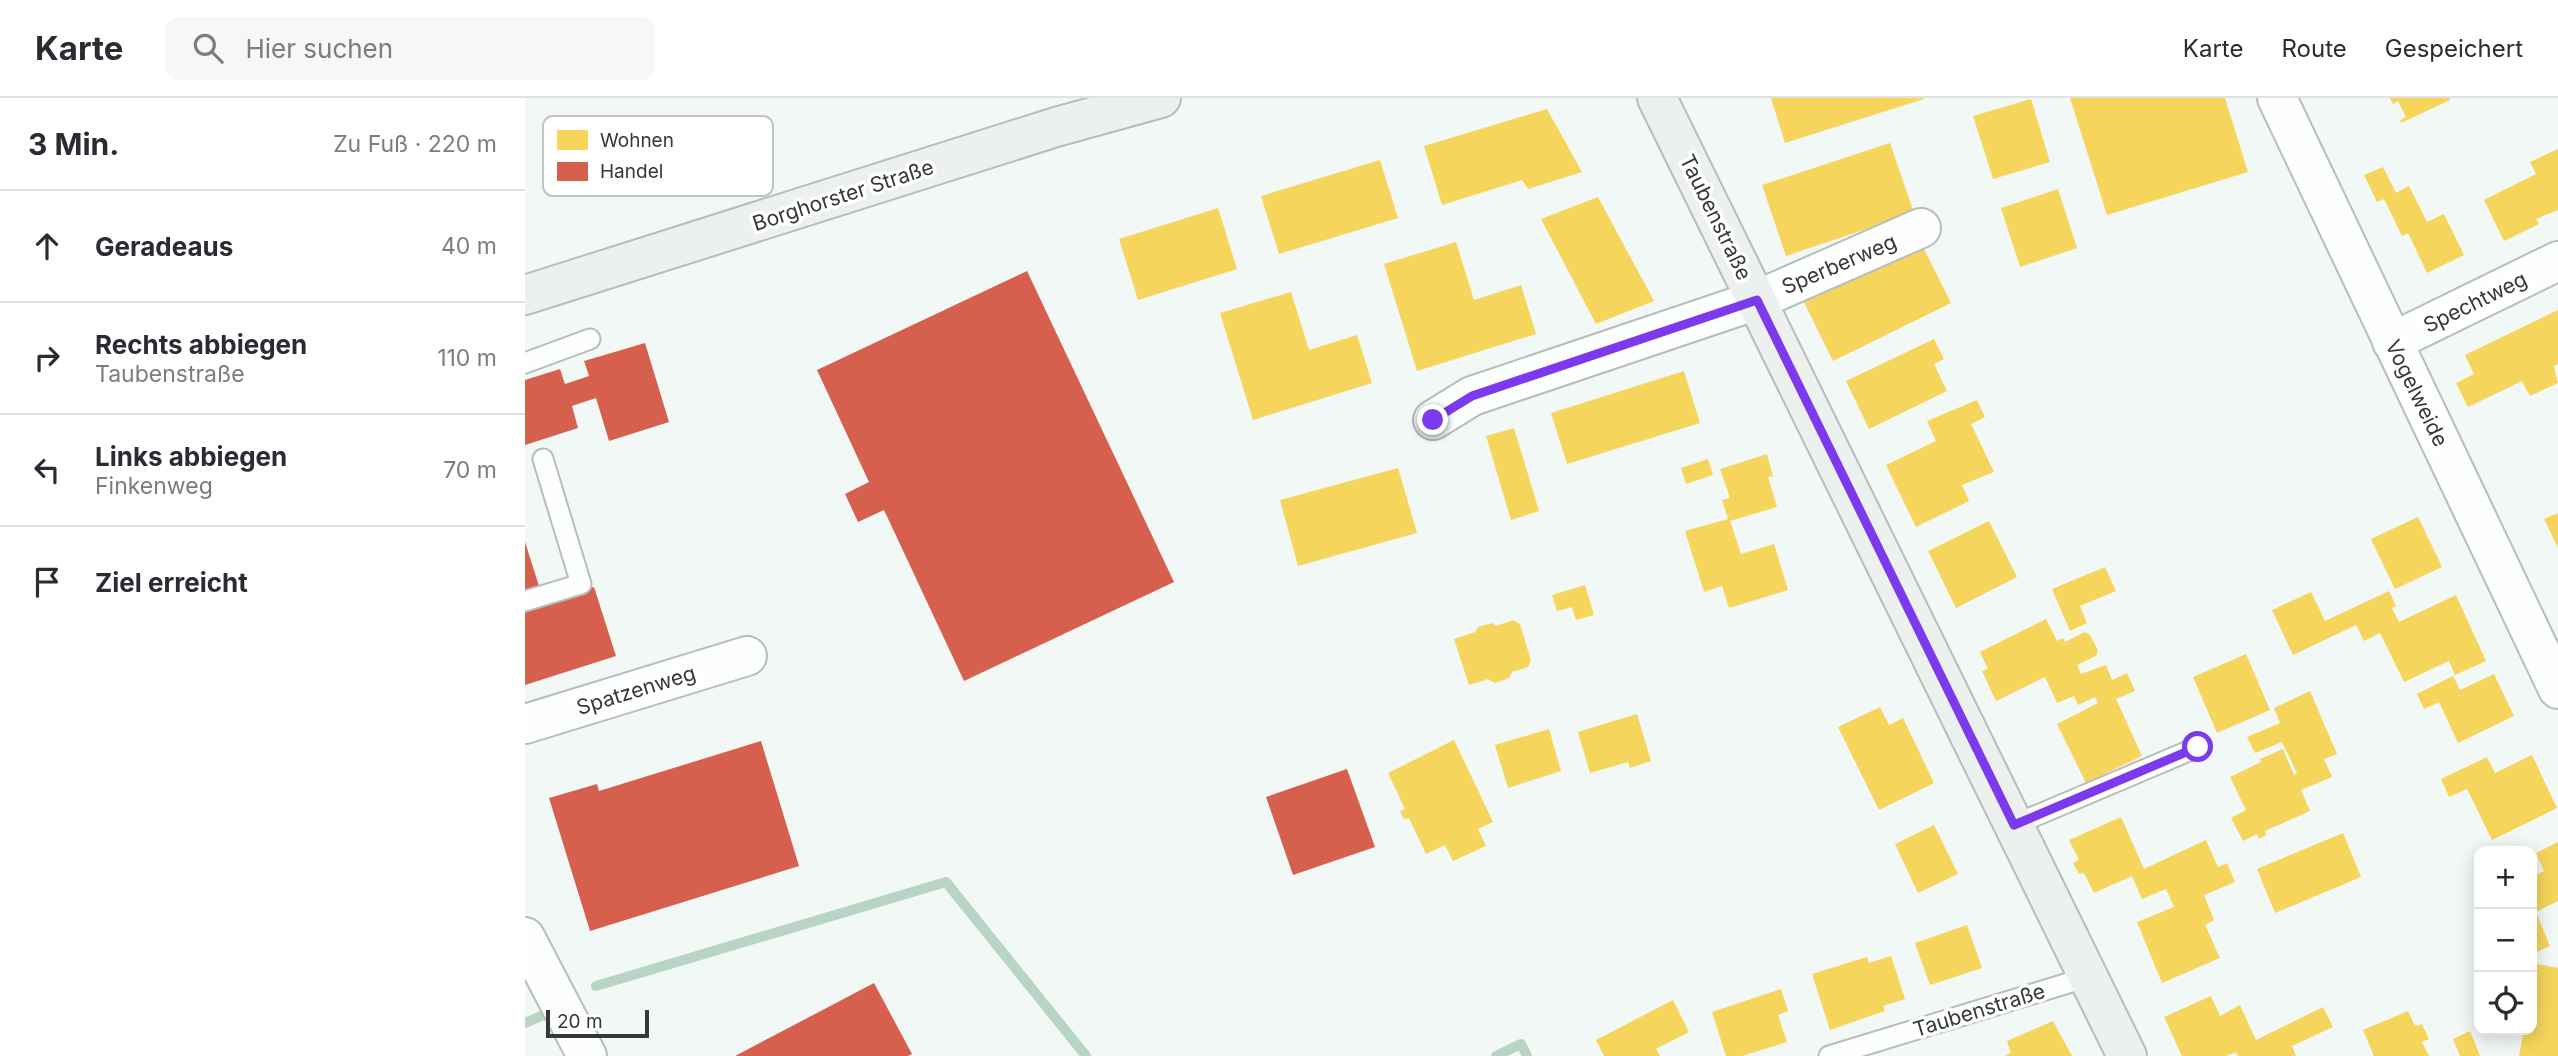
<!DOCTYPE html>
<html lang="de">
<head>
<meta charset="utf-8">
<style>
  :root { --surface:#fff; --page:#f7f7f7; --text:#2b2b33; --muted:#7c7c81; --line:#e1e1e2 }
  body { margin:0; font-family:Inter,sans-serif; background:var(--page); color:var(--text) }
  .controls { position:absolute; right:21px; bottom:21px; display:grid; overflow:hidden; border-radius:14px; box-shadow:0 4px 18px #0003 }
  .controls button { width:63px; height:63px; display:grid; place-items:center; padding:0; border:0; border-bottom:2px solid var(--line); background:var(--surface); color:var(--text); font:35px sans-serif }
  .scale { position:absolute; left:21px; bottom:18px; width:103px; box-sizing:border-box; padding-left:7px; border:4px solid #343836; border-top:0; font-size:19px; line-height:24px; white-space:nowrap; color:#343836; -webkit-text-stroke:5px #fff; paint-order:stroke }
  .stop { position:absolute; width:21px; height:21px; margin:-16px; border:5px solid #7c3aed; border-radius:50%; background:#fff }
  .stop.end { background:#7c3aed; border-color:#fff; box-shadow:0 2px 7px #0008 }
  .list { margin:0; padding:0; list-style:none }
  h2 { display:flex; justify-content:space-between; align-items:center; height:91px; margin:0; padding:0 28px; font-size:30px }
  h2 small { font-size:23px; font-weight:400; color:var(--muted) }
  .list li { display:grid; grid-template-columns:46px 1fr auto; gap:21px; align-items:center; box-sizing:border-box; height:112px; padding:0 28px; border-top:2px solid var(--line) }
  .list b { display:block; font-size:26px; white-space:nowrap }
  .list p { margin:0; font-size:23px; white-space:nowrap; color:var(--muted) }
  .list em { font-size:23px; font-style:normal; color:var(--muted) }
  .icon { flex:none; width:38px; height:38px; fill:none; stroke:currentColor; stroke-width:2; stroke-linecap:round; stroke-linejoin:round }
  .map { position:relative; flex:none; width:2033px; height:958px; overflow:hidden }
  header { display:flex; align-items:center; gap:42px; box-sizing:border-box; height:98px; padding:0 35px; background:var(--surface); border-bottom:2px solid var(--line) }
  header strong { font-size:33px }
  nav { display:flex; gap:38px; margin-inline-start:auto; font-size:24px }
  .search { width:490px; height:63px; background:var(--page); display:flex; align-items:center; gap:18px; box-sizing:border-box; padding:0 24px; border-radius:14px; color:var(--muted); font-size:26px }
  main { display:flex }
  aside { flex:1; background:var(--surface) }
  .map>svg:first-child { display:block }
  .homes { fill:#f6d55c }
  .shops { fill:#d6604d }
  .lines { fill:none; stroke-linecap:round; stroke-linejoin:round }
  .stream { stroke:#b7d4c5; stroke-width:10 }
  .lane-casing { stroke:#b8bdba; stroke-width:23 }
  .street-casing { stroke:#b8bdba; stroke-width:42 }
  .secondary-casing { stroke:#b8bdba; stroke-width:42 }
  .lane { stroke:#fdfefe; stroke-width:19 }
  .street { stroke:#fdfefe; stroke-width:38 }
  .secondary { stroke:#ecf0ee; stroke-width:38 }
  .route { stroke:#7c3aed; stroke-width:9 }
  .labels { text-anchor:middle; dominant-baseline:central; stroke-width:7; stroke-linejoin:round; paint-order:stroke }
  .street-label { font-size:21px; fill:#343836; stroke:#fff }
  .key { fill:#fff; stroke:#c2c3c3; stroke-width:2 }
  .key-label { font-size:19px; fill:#343836 }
</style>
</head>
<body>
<header>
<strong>Karte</strong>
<div class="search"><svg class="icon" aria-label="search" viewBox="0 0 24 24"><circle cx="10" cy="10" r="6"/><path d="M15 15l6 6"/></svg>Hier suchen</div>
<nav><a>Karte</a><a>Route</a><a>Gespeichert</a></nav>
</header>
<main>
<aside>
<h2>3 Min.<small>Zu Fuß · 220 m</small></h2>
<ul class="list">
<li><svg class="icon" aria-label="ahead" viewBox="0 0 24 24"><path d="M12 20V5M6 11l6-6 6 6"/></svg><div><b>Geradeaus</b></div><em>40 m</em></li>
<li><svg class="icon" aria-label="right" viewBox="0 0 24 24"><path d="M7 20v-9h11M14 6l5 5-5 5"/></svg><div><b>Rechts abbiegen</b><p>Taubenstraße</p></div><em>110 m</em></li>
<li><svg class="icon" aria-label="left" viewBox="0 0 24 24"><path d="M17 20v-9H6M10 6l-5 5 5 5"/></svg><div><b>Links abbiegen</b><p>Finkenweg</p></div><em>70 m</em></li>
<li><svg class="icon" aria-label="arrive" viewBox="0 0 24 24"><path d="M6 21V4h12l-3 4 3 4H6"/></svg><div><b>Ziel erreicht</b></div></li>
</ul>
</aside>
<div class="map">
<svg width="2033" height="958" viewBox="0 0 2033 958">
  <rect width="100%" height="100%" fill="#f2f8f5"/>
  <g class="homes">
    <path d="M1246,0H1399V1L1260,45Z"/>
    <path d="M1545,0H1700L1723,74L1582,117Z"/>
    <path d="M1865,0H1924L1925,2L1876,25L1875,22L1881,19L1873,3L1868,6Z"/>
    <path d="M1506,1L1525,64L1468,81L1448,18Z"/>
    <path d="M1022,11L1057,74L1003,91L997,82L917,107L899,48Z"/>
    <path d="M1365,45L1389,115L1261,158L1237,87Z"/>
    <path d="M2033,51V112L2011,121L2014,126L1979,143L1959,102L2011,76L2005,64Z"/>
    <path d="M855,62L873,120L754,156L736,98Z"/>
    <path d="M1858,69L1871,95L1884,88L1902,124L1919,116L1939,157L1902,175L1883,135L1877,138L1859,101L1852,104L1839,77Z"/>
    <path d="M1533,91L1552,150L1495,169L1476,110Z"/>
    <path d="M1073,99L1129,203L1071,226L1016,121Z"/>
    <path d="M693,110L712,171L613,202L594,141Z"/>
    <path d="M931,144L949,202L996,187L1011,236L892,273L859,166Z"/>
    <path d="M1396,145L1426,205L1308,263L1275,196Z"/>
    <path d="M766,194L784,252L832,237L847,285L728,322L695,215Z"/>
    <path d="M2033,212V266L2029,268L2033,285L2005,298L1997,283L1943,309L1931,285L1949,276L1940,257Z"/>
    <path d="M1409,241L1419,261L1409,266L1422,293L1344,331L1321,283Z"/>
    <path d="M1159,273L1175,325L1042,366L1026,315Z"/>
    <path d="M1452,302L1460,319L1446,326L1469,374L1437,387L1444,403L1391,429L1361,367L1411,343L1402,323Z"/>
    <path d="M989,330L1014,413L986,422L961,338Z"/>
    <path d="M1242,356L1248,378L1243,379L1252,409L1205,423L1216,456L1249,446L1263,492L1204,510L1197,488L1179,494L1160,433L1203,421L1197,402L1205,400L1195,371Z"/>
    <path d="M1183,361L1188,377L1161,386L1156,370Z"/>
    <path d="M873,370L892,435L773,468L755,402Z"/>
    <path d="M2033,415V450L2019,421Z"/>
    <path d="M1893,419L1917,469L1870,491L1846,441Z"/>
    <path d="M1464,423L1492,479L1431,510L1403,453Z"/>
    <path d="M1580,469L1591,493L1555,508L1562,525L1545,533L1527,491Z"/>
    <path d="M1060,487L1069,517L1051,522L1047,509L1032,513L1027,497Z"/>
    <path d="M1864,493L1871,508L1867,510L1874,524L1931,497L1961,563L1930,577L1924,563L1879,584L1855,535L1839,543L1831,527L1768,557L1747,512L1786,494L1800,523Z"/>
    <path d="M1521,521L1532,543L1538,540L1540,544L1560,534L1565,537L1573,552L1571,558L1552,567L1556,576L1581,567L1587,582L1602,575L1610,593L1591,601L1617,658L1561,685L1532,626L1573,605L1570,599L1553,607L1549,598L1532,605L1520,579L1471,603L1457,573L1463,571L1455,554Z"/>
    <path d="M988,522L995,526L1006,563L1003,569L987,574L984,580L970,585L963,581L944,587L929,541L950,534L953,529L967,525L971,528Z"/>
    <path d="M1721,556L1745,612L1692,635L1668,579Z"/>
    <path d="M1969,576L1989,618L1933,645L1914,604L1899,611L1892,596L1928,578L1935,592Z"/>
    <path d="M1785,593L1812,656L1799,661L1807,679L1776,692L1785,713L1740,733L1741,737L1734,741L1732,736L1718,743L1706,720L1721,712L1705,679L1736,664L1735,661L1758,651L1769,677L1772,675L1757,644L1730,655L1722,639L1755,625L1749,610Z"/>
    <path d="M1355,609L1364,627L1378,620L1409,685L1354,712L1313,629Z"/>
    <path d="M1112,616L1126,663L1105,670L1103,664L1065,675L1053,634Z"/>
    <path d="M1024,631L1036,673L983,690L970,647Z"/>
    <path d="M929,642L968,724L953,731L961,748L928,763L920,747L901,756L884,720L879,721L875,713L880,711L863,675Z"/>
    <path d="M2007,657L2032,710L1967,742L1942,691L1924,699L1916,681L1962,659L1970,675Z"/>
    <path d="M1596,719L1619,771L1681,742L1693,769L1702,765L1710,784L1679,797L1689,822L1680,827L1695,860L1637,885L1612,824L1649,809L1641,791L1617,801L1607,778L1569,795L1559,775L1554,776L1548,765L1554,762L1544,742Z"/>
    <path d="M1409,727L1433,776L1393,795L1370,746Z"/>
    <path d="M1818,735L1836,779L1750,815L1732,771Z"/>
    <path d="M2033,744V803L2011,814L2025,848L2007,856V779L2019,773L2011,755Z"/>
    <path d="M1442,827L1457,870L1405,887L1390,845Z"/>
    <path d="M1366,858L1380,901L1358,908L1360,913L1305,932L1287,876L1342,859L1344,865Z"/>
    <path d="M2012,866L2033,870V958H1994L1999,932H2007V893Z"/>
    <path d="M1256,891L1263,913L1253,917L1262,944L1217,958H1201L1187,914Z"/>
    <path d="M1686,898L1695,918L1715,907L1731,942L1798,909L1808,929L1767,948L1771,958H1713L1711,954L1701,958H1657L1639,919Z"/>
    <path d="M1148,902L1164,934L1131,951L1135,958H1079L1071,942Z"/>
    <path d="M1883,913L1890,928L1897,926L1904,941L1897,944L1904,958H1849L1838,932Z"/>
    <path d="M1528,923L1547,958H1479L1486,955L1482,943Z"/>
    <path d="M1945,933L1955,958H1935L1928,941Z"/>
  </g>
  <g class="shops">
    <path d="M502,173L649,484L439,583L359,412L333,424L320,396L344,384L292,272Z"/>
    <path d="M120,245L144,324L84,343L71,300L47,308L53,330L0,347V282L35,271L40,286L64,278L59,263Z"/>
    <path d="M0,444L14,488L0,493Z"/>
    <path d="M69,489L91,558L0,587V512Z"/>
    <path d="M236,643L274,768L65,833L24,700L72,686L74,693Z"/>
    <path d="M822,671L850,749L768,777L741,699Z"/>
    <path d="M349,885L387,956L383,958H210Z"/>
  </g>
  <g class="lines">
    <g class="stream">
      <path d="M71,888L421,784L561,958"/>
      <path d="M0,925L30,912"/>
      <path d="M971,958L996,946L1002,958"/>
    </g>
    <defs>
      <g id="lane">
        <path d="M0,265L65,241"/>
        <path d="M0,503L56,486L18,361"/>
        <path d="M1489,727L1673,649"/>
        <path d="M1304,958L1563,879"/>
      </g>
      <g id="street">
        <path d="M1752,0L2033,591"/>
        <path d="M1867,244L2033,163"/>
        <path d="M908,322L947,298L1232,202L1396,130"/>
        <path d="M0,626L222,558"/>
        <path d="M0,839L62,958"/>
      </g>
      <g id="secondary">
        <path d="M1132,0L1602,958"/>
        <path d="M0,197L531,29L636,0"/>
      </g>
    </defs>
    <use href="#lane" class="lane-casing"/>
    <use href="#street" class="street-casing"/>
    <use href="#secondary" class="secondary-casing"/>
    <use href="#lane" class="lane"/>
    <use href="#street" class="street"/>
    <use href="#secondary" class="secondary"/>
  </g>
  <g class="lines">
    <path class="route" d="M908,322L947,298L1232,202L1489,727L1673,649"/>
  </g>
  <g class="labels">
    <g class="street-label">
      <text transform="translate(318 97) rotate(-18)">Borghorster Straße</text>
      <text transform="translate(1191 119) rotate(64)">Taubenstraße</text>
      <text transform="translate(1314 166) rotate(-23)">Sperberweg</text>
      <text transform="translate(1950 204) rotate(-26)">Spechtweg</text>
      <text transform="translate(1892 295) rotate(64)">Vogelweide</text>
      <text transform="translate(111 592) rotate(-17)">Spatzenweg</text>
      <text transform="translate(1454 912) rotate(-17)">Taubenstraße</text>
    </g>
  </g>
  <rect x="18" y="18" width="230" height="80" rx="10" class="key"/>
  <rect x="32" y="32" width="31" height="20" fill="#f6d55c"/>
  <rect x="32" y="64" width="31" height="19" fill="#d6604d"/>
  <g class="key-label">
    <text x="75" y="49">Wohnen</text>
    <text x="75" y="80">Handel</text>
  </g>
</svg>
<div class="controls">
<button>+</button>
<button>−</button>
<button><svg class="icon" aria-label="locate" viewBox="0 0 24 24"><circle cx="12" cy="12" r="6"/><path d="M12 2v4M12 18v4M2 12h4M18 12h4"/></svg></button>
</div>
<div class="scale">20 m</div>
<div class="stop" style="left:1673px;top:649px"></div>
<div class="stop end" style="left:908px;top:322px"></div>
</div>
</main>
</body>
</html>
